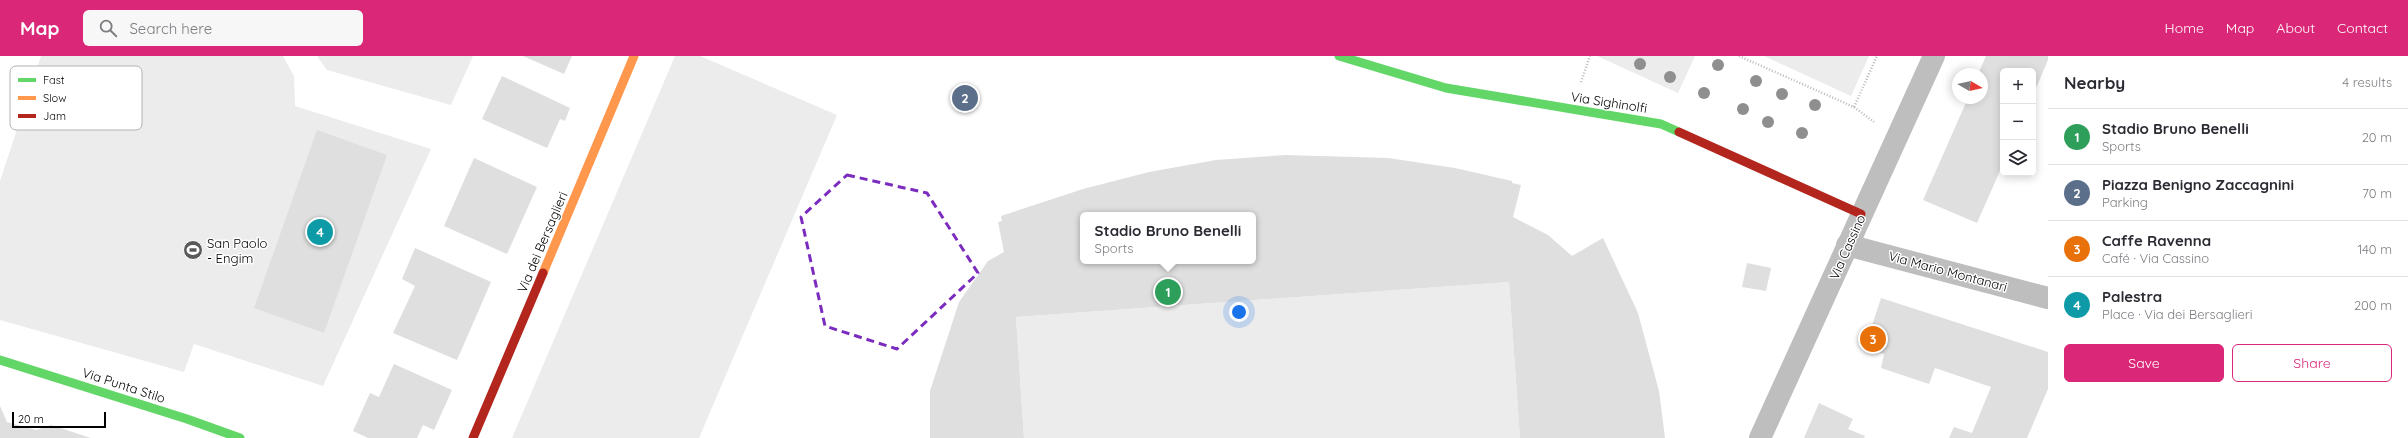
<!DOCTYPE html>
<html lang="en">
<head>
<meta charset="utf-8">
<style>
  :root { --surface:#fff; --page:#f7f7f7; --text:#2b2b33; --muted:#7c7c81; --line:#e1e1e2; --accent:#db2777 }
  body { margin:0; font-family:Quicksand,sans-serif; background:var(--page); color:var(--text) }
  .controls { position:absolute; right:12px; top:12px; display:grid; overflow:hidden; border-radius:6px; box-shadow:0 2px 10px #0003 }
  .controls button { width:36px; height:36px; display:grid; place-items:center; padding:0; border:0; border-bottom:1px solid var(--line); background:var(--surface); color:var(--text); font:20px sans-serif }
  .compass { position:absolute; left:1952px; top:12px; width:36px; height:36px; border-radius:50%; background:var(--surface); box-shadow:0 2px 10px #0003; rotate:99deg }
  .scale { position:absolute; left:12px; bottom:10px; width:94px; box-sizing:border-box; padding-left:4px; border:2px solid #000; border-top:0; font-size:11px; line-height:14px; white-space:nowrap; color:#000; -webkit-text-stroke:3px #fff; paint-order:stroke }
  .you { position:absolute; left:1239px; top:256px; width:14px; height:14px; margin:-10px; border:3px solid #fff; border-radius:50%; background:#1a73e8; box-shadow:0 0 0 6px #1a73e833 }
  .badge { display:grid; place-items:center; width:26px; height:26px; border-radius:50%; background:var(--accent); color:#fff; font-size:13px; font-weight:700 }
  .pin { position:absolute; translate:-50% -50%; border:2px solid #fff; box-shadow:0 1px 4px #0006 }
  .popup { position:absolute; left:1080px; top:156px; width:176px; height:52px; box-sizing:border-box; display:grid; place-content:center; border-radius:6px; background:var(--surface); filter:drop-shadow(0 1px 3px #0005); font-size:13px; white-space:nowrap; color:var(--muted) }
  .popup b { font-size:15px; color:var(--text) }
  .popup::after { content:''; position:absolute; left:50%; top:100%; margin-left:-8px; border:8px solid transparent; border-top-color:var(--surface) }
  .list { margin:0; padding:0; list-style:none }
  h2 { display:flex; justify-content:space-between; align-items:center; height:52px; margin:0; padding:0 16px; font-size:17px }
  h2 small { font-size:13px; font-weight:400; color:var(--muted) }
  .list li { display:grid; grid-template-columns:26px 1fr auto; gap:12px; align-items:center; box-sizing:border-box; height:56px; padding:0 16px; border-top:1px solid var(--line) }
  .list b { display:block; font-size:15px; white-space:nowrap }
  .list p { margin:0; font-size:13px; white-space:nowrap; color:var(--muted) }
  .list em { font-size:13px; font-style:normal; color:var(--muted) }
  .actions { display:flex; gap:8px; padding:12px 16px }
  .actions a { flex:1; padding:9px 0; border:1px solid var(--accent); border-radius:6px; text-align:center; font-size:14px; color:var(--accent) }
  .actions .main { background:var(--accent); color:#fff }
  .icon { flex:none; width:22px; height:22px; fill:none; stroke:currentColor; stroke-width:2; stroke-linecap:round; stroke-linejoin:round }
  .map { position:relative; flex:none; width:2048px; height:382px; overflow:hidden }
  header { display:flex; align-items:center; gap:24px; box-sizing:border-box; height:56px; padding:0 20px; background:var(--accent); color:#fff }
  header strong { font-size:19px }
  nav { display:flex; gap:22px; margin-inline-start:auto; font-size:14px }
  .search { width:280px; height:36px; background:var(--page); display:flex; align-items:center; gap:10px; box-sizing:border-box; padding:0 14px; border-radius:6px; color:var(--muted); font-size:15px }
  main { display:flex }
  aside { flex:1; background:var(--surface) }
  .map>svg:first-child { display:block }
  .green { fill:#ececec }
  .building { fill:#dfdfdf; fill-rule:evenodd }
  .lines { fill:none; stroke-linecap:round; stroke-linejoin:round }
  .path { stroke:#b9b9b9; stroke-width:2.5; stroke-dasharray:1 2; stroke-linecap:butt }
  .street { stroke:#bebebe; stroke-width:22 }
  .fast { stroke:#63d668; stroke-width:9 }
  .slow { stroke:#ff974d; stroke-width:9 }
  .jam { stroke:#b3261e; stroke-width:9 }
  .tree { fill:#8f8f8f }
  .marked { fill:none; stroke:#7b2cbf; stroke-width:3; stroke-dasharray:8 5; stroke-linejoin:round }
  .labels { text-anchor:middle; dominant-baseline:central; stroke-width:3; stroke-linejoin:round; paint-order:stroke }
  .street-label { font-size:13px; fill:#000; stroke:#fff }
  .poi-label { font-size:13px; fill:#000; stroke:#fff; text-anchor:start }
  .key { fill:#fff; stroke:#b2b2b2; stroke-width:1 }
  .key-label { font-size:11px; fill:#000 }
</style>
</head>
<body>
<header>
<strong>Map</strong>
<div class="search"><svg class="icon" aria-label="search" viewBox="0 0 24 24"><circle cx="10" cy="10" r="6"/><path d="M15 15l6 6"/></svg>Search here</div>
<nav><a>Home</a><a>Map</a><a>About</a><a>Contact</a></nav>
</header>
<main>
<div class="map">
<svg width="2048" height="382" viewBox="0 0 2048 382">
  <rect width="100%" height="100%" fill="#fff"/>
  <g class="green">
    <path d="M41,0H283L294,20L295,50L431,93L323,330L194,288L184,316L0,264V125Z"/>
    <path d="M317,0H473L451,49L327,14Z"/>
    <path d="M675,0H700L837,59L699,382H512Z"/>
    <path d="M1597,0H1695L1678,37Z"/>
    <path d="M1764,0H1869L1851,40Z"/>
    <path d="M1509,226L1520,382H1024L1016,261Z"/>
  </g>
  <g class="building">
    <path d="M523,0H572L564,18Z"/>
    <path d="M1986,0H2048V4L2033,39V15H2003V108L1977,167L1923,144L1968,42H1982V18H1978Z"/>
    <path d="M502,20L570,52L565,65L560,63L547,92L482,63Z"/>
    <path d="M317,74L387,99L324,277L254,252Z"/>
    <path d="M1285,99L1388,102L1455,112L1512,125V127L1521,129L1513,161L1548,179L1572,200L1603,182L1638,257L1659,335L1665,382H1520L1509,226L1016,261L1024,382H930V335L959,246L988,205L1004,196L998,166L1002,165L1001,160L1083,133L1149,116L1216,104ZM1083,159H1253V205H1083Z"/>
    <path d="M474,102L537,131L507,198L444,170Z"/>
    <path d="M415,192L491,226L457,304L393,277L415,230L402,223Z"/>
    <path d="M1747,207L1771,212L1766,235L1742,231Z"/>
    <path d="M1881,242L2048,296V333L2027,382H1949L1954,371L1972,377L1991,331L1935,312L1929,328L1881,312L1884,298L1865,291Z"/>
    <path d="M394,308L452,334L434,374L423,369L417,382H368L353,375L370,337L379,341Z"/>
    <path d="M1819,347L1853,363L1848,373L1865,380L1864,382H1804Z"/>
    <path d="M0,350L7,366L36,374L51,369L91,382H0Z"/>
  </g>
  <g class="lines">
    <g class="path">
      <path d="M1739,0L1854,51L1874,66"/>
      <path d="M1581,26L1590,0"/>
      <path d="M1854,51L1877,0"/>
    </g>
    <g class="street">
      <path d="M1847,189L2048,242"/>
      <path d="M1760,382L1934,0"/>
    </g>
    <g class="fast">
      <path d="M1339,0L1446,32L1661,68L1679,76"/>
      <path d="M0,304L187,363L240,382"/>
    </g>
    <path class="slow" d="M543,217L634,0"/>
    <g class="jam">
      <path d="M1679,76L1861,158"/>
      <path d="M473,382L543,217"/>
    </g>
  </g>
  <g class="tree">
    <circle cx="1640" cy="8" r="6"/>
    <circle cx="1718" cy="9" r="6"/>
    <circle cx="1670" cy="21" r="6"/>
    <circle cx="1756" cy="25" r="6"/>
    <circle cx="1704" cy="37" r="6"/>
    <circle cx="1782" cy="38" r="6"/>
    <circle cx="1815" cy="49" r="6"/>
    <circle cx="1743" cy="53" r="6"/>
    <circle cx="1768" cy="66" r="6"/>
    <circle cx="1802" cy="77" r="6"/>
  </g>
  <path class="marked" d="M847,119L927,137L978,217L897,293L825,270L801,161Z"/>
  <defs>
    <symbol id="stadium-disc" viewBox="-11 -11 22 22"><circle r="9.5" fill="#595959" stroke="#fff"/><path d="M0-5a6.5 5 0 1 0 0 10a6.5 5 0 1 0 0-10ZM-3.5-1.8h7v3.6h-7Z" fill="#fff"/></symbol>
  </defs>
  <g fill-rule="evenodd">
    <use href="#stadium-disc" x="182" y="183" width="22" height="22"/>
  </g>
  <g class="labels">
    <g class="street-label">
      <text transform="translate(1609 46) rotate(9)">Via Sighinolfi</text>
      <text transform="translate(542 186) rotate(-67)">Via dei Bersaglieri</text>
      <text transform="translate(1847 191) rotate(-66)">Via Cassino</text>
      <text transform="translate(1948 215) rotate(15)">Via Mario Montanari</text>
      <text transform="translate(124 329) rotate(18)">Via Punta Stilo</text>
    </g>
    <g class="poi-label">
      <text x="207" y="187">San Paolo<tspan x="207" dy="15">- Engim</tspan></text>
    </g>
  </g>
  <rect x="10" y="10" width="132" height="64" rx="6" class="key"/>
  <rect x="18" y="22" width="18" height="4" fill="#63d668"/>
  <rect x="18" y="40" width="18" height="4" fill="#ff974d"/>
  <rect x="18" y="58" width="18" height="4" fill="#b3261e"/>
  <g class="key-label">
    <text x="43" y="28">Fast</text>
    <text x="43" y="46">Slow</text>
    <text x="43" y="64">Jam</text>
  </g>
</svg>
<div class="controls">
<button>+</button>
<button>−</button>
<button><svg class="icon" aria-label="layers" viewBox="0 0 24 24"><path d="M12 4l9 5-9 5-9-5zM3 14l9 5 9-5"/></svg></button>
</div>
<svg class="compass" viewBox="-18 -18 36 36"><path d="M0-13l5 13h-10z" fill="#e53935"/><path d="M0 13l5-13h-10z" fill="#7c7c81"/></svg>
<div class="scale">20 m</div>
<div class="you"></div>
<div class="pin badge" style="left:1168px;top:236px;background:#2e9e5b">1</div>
<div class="popup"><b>Stadio Bruno Benelli</b>Sports</div>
<div class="pin badge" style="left:965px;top:42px;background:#5c6f8a">2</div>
<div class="pin badge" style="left:1873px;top:283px;background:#e8710a">3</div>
<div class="pin badge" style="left:320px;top:176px;background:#0f9aa8">4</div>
</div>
<aside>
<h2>Nearby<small>4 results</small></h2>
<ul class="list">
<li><span class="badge" style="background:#2e9e5b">1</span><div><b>Stadio Bruno Benelli</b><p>Sports</p></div><em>20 m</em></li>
<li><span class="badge" style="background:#5c6f8a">2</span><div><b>Piazza Benigno Zaccagnini</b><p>Parking</p></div><em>70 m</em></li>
<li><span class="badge" style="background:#e8710a">3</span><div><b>Caffe Ravenna</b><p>Café · Via Cassino</p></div><em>140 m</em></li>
<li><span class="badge" style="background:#0f9aa8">4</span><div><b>Palestra</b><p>Place · Via dei Bersaglieri</p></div><em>200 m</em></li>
</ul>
<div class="actions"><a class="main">Save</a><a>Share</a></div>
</aside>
</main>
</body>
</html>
